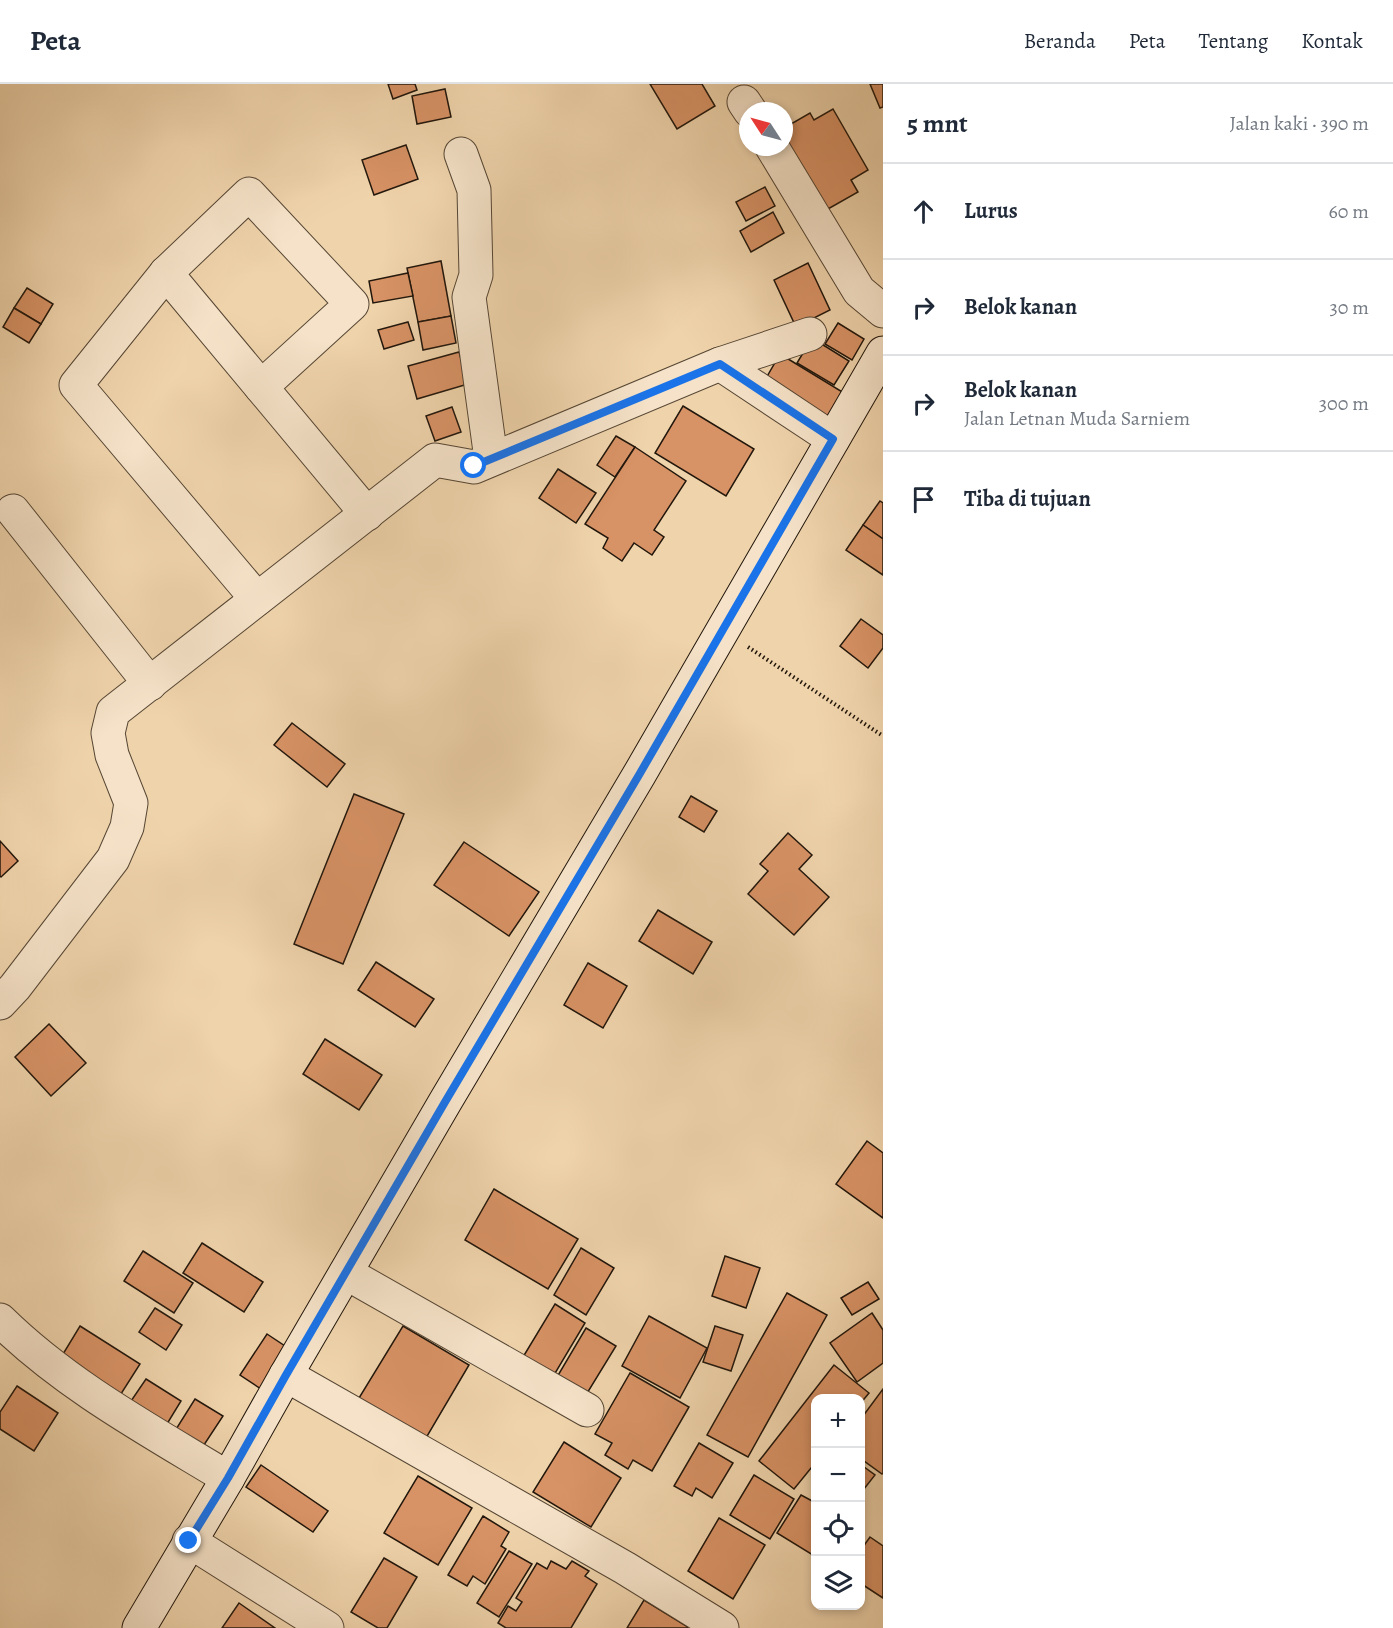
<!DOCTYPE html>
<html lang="id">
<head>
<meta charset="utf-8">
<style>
  :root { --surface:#fff; --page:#f6f6f7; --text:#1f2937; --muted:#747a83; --line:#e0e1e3 }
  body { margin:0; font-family:Alegreya,serif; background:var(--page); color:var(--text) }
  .controls { position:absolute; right:18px; bottom:18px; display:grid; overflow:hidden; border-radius:12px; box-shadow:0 3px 9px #0003 }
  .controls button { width:54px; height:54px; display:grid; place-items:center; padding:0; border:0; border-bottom:2px solid var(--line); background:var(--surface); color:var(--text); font:30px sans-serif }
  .compass { position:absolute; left:739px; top:18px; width:54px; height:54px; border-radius:50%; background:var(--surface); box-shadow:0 3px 9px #0003; rotate:306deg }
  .stop { position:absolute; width:18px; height:18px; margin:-14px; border:4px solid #1a73e8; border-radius:50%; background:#fff }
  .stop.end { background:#1a73e8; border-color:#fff; box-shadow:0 2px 6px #0008 }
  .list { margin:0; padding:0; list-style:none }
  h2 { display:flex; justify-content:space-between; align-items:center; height:78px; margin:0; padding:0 24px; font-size:26px }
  h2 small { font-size:20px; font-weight:400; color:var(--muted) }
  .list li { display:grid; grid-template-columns:39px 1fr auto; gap:18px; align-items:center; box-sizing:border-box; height:96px; padding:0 24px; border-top:2px solid var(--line) }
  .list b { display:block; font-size:22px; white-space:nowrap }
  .list p { margin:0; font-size:20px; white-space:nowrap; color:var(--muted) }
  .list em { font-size:20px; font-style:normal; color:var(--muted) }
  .icon { flex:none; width:33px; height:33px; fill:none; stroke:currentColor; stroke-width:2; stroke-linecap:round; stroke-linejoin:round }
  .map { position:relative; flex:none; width:883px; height:1544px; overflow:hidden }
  header { display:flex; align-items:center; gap:36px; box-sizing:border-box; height:84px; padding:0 30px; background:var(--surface); border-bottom:2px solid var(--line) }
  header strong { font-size:28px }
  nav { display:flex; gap:33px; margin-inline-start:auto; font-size:21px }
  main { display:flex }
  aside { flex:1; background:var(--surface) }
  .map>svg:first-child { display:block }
  .building { fill:#d79265; stroke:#22170c; stroke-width:1.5 }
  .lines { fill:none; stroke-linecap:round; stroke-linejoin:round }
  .street-casing { stroke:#554634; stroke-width:35 }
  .secondary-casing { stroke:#22170c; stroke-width:35 }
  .path { stroke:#22170c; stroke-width:4; stroke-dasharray:1.5 3; stroke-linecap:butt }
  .street { stroke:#f5e2c8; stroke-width:33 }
  .secondary { stroke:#f5e2c8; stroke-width:33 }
  .route { stroke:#1a73e8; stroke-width:8 }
</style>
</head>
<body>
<header>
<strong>Peta</strong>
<nav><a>Beranda</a><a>Peta</a><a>Tentang</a><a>Kontak</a></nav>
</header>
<main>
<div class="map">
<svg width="883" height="1544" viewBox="0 0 883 1544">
  <rect width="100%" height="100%" fill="#efd3ab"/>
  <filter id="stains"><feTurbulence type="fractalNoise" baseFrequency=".00333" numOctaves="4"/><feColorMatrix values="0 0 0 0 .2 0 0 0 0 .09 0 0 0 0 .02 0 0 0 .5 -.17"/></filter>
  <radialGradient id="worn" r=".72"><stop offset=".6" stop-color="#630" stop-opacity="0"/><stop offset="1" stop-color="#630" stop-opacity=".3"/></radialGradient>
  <g class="building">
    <path d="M388,0H415L417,6L393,15Z"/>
    <path d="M650,0H702L715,22L677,45Z"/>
    <path d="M870,0H883V23L880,24Z"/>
    <path d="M445,5L451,33L417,40L412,12Z"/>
    <path d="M833,25L868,86L851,96L858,108L828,125L784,58L790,54L784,44L810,29L814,36Z"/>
    <path d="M406,61L418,95L374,111L362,76Z"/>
    <path d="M765,103L775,122L746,137L736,118Z"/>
    <path d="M773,128L784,149L751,168L740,147Z"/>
    <path d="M441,177L451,232L418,238L407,184Z"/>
    <path d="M808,179L830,226L796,243L774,196Z"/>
    <path d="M408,189L413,212L373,219L369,197Z"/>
    <path d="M27,204L53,220L41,240L14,224Z"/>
    <path d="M14,224L41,240L29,259L3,243Z"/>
    <path d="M451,232L456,259L423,266L418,238Z"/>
    <path d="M408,238L414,256L384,265L378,246Z"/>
    <path d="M838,239L864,255L852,276L825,260Z"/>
    <path d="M812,254L849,277L834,301L797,279Z"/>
    <path d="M459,268L468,300L417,315L408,282Z"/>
    <path d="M780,270L844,309L829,335L765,296Z"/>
    <path d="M683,322L754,365L726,412L655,369Z"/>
    <path d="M452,323L461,348L435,357L426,332Z"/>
    <path d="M616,352L635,363L615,393L597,381Z"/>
    <path d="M635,363L686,397L654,446L664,453L652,471L634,459L622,477L603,464L608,454L585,440Z"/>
    <path d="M558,385L596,409L576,439L539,414Z"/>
    <path d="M880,417L883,419V455L863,441Z"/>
    <path d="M863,441L883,455V491L846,466Z"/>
    <path d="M861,535L883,551V564L868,584L840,562Z"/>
    <path d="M292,639L345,680L327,703L274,661Z"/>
    <path d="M354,710L404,730L343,880L294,860Z"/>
    <path d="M691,712L717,727L704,748L679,733Z"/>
    <path d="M788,749L812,771L799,785L829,813L794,851L748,810L768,787L760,780Z"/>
    <path d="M0,757L18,777L1,793L0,792Z"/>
    <path d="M464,758L539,808L509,852L434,801Z"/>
    <path d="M658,826L712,858L693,890L639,857Z"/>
    <path d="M376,878L434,915L415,943L358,906Z"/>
    <path d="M588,879L627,902L603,944L564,921Z"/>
    <path d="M49,940L86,979L51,1012L15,973Z"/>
    <path d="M325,955L382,991L359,1026L303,990Z"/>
    <path d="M867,1057L883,1069V1134L836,1100Z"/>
    <path d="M494,1105L578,1155L548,1205L465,1156Z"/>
    <path d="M202,1159L263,1198L244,1228L183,1189Z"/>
    <path d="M581,1164L614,1184L586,1231L554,1211Z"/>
    <path d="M143,1167L193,1199L174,1229L124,1197Z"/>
    <path d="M725,1172L760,1184L746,1224L712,1212Z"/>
    <path d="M868,1198L879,1215L852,1231L841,1214Z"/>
    <path d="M787,1209L827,1231L748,1373L707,1351Z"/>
    <path d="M555,1220L585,1239L554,1291L523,1273Z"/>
    <path d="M155,1224L182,1241L166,1266L139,1248Z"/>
    <path d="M872,1229L883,1246V1279L857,1298L830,1259Z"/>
    <path d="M649,1232L707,1264L680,1314L622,1282Z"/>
    <path d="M80,1242L140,1280L119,1313L60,1275Z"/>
    <path d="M403,1242L469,1281L426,1354L359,1314Z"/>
    <path d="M715,1242L743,1251L731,1287L703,1278Z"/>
    <path d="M586,1244L616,1262L586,1311L557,1293Z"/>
    <path d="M267,1250L291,1266L264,1307L240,1291Z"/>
    <path d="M834,1281L869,1309L860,1320V1314H816V1378L794,1405L759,1377Z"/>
    <path d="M630,1289L689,1323L652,1387L633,1376L628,1385L605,1371L612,1359L595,1350Z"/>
    <path d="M146,1295L181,1317L167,1340L131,1317Z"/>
    <path d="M17,1302L58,1329L34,1367L0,1345V1328Z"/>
    <path d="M883,1305V1389L882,1390L860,1374V1336Z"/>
    <path d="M195,1315L223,1332L200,1367L173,1350Z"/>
    <path d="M564,1358L621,1394L591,1443L533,1408Z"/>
    <path d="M699,1359L733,1379L712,1414L696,1404L692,1412L674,1402Z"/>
    <path d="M860,1380L875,1391L860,1410Z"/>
    <path d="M261,1381L328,1427L313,1448L246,1403Z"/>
    <path d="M754,1391L794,1415L770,1455L730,1431Z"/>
    <path d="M418,1392L472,1424L438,1481L384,1449Z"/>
    <path d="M801,1411L816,1419V1473L777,1449Z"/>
    <path d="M483,1432L509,1448L501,1462L506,1465L485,1500L473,1492L467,1502L448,1491Z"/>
    <path d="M719,1434L765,1461L733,1515L688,1487Z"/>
    <path d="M870,1453L883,1462V1514L860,1499V1467Z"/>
    <path d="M509,1467L532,1480L499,1533L477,1519Z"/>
    <path d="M384,1474L417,1493L387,1544H378L351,1528Z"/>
    <path d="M551,1477L566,1485L572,1477L589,1487L585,1492L597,1500L571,1544H506L498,1539L508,1522L516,1527L522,1518L516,1514L537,1479L547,1485Z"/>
    <path d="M644,1516L688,1543L687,1544H627Z"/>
    <path d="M239,1519L275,1544H222Z"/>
  </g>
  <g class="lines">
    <defs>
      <g id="street">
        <path d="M744,18L750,27"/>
        <path d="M772,63L859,207L883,227"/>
        <path d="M461,70L474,106L476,191L469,213L491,375"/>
        <path d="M166,189L367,430"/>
        <path d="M720,280L833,355"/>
        <path d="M13,427L150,600"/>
        <path d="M257,515L76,301L166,189L249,110L352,220L261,303"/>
        <path d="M0,919L15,903L113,775L127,743L131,719L112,671L108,649L113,628L435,376L474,383L720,280L810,250"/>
        <path d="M346,1189L587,1326"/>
        <path d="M0,1236C66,1301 149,1346 228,1394"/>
        <path d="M286,1291L625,1484L722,1544"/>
        <path d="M189,1457L327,1544"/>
      </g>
      <path id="secondary" d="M139,1544L228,1394L286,1291L445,1018L639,691L883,269"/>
    </defs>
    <use href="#street" class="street-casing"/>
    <use href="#secondary" class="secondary-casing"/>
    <path class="path" d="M748,563L883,652"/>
    <use href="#street" class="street"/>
    <use href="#secondary" class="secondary"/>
  </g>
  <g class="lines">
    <path class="route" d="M189,1457L228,1394L286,1291L445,1018L639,691L833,355L720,280L474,382"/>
  </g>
  <rect width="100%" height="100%" filter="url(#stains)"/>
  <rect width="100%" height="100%" fill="url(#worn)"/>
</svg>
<div class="controls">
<button>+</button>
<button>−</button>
<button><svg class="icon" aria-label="locate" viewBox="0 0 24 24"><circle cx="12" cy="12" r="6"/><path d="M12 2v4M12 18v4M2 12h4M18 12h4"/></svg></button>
<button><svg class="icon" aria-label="layers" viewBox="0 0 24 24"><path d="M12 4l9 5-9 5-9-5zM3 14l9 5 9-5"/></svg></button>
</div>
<svg class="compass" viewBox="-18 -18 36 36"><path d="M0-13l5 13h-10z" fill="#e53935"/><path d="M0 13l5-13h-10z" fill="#747a83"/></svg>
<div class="stop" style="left:474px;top:382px"></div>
<div class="stop end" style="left:189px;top:1457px"></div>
</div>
<aside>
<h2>5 mnt<small>Jalan kaki · 390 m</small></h2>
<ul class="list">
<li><svg class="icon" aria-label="ahead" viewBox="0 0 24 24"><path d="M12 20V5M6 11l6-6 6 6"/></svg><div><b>Lurus</b></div><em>60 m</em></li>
<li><svg class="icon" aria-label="right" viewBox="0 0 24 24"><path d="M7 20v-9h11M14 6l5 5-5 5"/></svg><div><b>Belok kanan</b></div><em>30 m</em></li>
<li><svg class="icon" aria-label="right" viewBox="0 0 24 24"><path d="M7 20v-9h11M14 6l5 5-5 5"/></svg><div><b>Belok kanan</b><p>Jalan Letnan Muda Sarniem</p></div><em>300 m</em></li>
<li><svg class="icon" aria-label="arrive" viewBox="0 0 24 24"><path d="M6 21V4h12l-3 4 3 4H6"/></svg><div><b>Tiba di tujuan</b></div></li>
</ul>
</aside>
</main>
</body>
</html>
